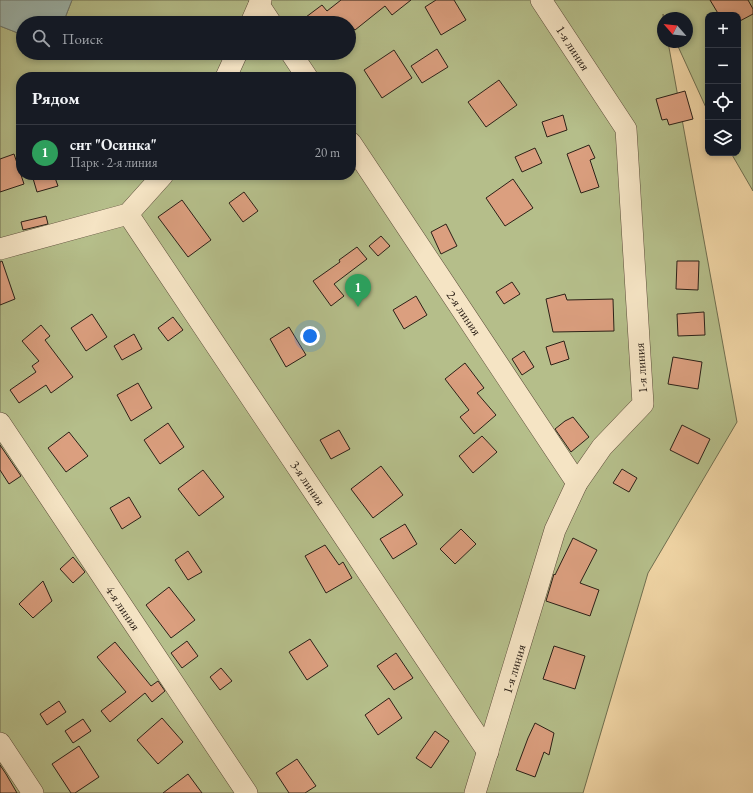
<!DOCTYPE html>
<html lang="ru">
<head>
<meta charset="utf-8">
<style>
  :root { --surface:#171b24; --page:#20242c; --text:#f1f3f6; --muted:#9ea1a6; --line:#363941; --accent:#7c3aed }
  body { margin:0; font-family:"EB Garamond",serif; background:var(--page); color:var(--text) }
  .controls { position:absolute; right:12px; top:12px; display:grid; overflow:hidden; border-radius:8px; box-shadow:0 2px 6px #0003 }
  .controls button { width:36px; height:36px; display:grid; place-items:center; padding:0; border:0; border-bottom:1px solid var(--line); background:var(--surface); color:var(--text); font:20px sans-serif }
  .compass { position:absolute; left:657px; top:12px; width:36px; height:36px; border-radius:50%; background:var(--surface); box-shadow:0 2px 6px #0003; rotate:298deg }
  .you { position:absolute; left:310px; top:336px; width:14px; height:14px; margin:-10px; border:3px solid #fff; border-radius:50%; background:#1a73e8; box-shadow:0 0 0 6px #1a73e833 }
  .badge { display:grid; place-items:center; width:26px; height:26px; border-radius:50%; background:var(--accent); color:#fff; font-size:13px; font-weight:700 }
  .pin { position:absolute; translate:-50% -33px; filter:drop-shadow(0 1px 2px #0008) }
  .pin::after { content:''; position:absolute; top:21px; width:14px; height:12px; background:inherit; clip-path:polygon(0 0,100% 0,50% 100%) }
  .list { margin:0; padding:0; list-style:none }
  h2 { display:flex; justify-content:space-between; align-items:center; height:52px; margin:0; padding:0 16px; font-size:17px }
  h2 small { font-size:13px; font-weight:400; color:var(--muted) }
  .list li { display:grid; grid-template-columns:26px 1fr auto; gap:12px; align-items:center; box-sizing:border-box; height:56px; padding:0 16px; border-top:1px solid var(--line) }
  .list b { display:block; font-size:15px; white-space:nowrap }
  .list p { margin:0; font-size:13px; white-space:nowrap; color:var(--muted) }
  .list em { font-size:13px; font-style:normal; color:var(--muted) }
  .icon { flex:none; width:22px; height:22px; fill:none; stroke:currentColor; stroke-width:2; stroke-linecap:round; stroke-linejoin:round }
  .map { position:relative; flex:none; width:753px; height:793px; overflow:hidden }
  .search { position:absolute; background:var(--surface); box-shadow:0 2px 6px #0003; left:16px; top:16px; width:340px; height:44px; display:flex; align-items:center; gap:10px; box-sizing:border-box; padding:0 14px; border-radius:22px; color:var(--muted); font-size:15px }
  .panel { position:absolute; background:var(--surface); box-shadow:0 2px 6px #0003; left:16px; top:72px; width:340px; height:108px; border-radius:16px }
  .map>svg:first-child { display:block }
  .green { fill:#b5be8a; stroke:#706f50; fill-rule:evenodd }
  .water { fill:#9db7af; stroke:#6f7b72 }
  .building { fill:#db9f7f; stroke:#2b2017 }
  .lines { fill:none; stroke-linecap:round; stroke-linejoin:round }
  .minor-casing { stroke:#5c4d3a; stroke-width:22 }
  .minor { stroke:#f5e4c4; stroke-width:21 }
  .labels { text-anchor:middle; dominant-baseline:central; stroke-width:3; stroke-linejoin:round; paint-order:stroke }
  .street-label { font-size:13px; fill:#2b2017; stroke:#f5e4c4 }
</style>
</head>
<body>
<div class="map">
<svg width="753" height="793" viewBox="0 0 753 793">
  <rect width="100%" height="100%" fill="#f0d5a5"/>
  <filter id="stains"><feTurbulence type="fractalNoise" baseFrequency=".005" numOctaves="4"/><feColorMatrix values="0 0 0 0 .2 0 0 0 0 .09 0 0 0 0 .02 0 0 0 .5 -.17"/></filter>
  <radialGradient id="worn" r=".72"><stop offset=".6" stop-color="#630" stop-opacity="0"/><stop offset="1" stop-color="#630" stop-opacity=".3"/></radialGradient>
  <path class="green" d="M72,0H753V191L731,153H738V15H708V112L676,42H687V18H665L663,14V42H668L737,422L648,573L583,793H0V26L23,35V53H349V23H63ZM21,77H351V175H21Z"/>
  <path class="water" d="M0,0H72L63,23H23V35L0,26Z"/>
  <g class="building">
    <path d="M341,0H411L392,15L385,6L355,30L349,23H298L322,5L327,11Z"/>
    <path d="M436,0H454L466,20L441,35L425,7Z"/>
    <path d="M710,0H748L753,9V14L738,22V15H719Z"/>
    <path d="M437,49L448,67L422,83L411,66Z"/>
    <path d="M394,50L412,78L382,98L364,70Z"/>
    <path d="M499,80L517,105L486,127L468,102Z"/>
    <path d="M685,91L693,119L669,125L667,119L662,120L656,99Z"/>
    <path d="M563,115L567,130L547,137L542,122Z"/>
    <path d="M589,145L595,158L590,160L599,187L581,193L567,154Z"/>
    <path d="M535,148L542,163L522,172L515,157Z"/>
    <path d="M14,154L24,184L0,192V159Z"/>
    <path d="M32,175H54L58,186L37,192Z"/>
    <path d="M513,179L533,208L505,226L486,198Z"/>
    <path d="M244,192L258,211L243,222L229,203Z"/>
    <path d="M182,200L211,240L188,257L158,217Z"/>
    <path d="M46,216L48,224L23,230L21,222Z"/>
    <path d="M446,224L457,246L441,254L431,232Z"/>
    <path d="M381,236L390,246L378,256L369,246Z"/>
    <path d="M357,247L367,259L334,284L344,296L331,306L313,281L340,262L339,260Z"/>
    <path d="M2,261L15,299L0,305V262Z"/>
    <path d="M677,261H699L698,290L676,289Z"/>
    <path d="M512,282L520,294L504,304L496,292Z"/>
    <path d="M565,294L567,300L613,299L614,331L553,332L546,299Z"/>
    <path d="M416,296L427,315L404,329L393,310Z"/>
    <path d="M704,312L705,335L678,336L677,314Z"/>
    <path d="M92,314L107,337L86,351L71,328Z"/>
    <path d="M173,317L183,330L168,341L158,328Z"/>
    <path d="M41,325L50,336L45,340L73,377L51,393L46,385L19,403L10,390L36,372L32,366L39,361L22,341Z"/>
    <path d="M289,327L306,355L286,367L270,339Z"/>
    <path d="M134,334L142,349L122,360L114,346Z"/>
    <path d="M564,341L569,359L551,365L546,347Z"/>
    <path d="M524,351L534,367L522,375L512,359Z"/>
    <path d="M673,357L702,362L698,389L668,384Z"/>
    <path d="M465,363L484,388L477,393L496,415L474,434L460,417L469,410L445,379Z"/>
    <path d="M138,383L152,408L131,421L117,395Z"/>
    <path d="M573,417L589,437L571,452L555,429L565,421Z"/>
    <path d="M168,423L184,447L160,464L144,440Z"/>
    <path d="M682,425L710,439L698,464L670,450Z"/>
    <path d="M339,430L350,449L331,459L320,440Z"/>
    <path d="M69,432L88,456L66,472L48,448Z"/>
    <path d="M482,436L497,452L473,473L459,456Z"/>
    <path d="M0,445L21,476L9,484L0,470Z"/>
    <path d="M381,466L403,495L373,518L351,489Z"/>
    <path d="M622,469L637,478L629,492L613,483Z"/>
    <path d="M203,470L224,497L199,516L178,489Z"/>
    <path d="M129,497L141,517L122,529L110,508Z"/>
    <path d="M405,524L417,544L393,559L380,539Z"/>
    <path d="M461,529L476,544L455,564L440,549Z"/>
    <path d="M573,538L597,550L580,583L599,590L590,616L546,601L554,574L555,575Z"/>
    <path d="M325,545L339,565L343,562L352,578L326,593L305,556Z"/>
    <path d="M188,551L202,572L188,580L175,560Z"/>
    <path d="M73,557L85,572L73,583L60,569Z"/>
    <path d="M43,581L52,601L33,618L19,604Z"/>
    <path d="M169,587L195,620L171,638L146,605Z"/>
    <path d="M310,639L328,666L307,680L289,652Z"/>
    <path d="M187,641L198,656L182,668L171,653Z"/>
    <path d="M115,642L151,686L158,681L165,691L152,702L145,693L110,722L101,711L126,692L97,657Z"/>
    <path d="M554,646L585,656L575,689L543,679Z"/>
    <path d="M396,653L413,678L394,690L377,666Z"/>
    <path d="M221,668L232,681L220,690L210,677Z"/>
    <path d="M389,698L402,718L378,735L365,715Z"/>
    <path d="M59,701L66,712L47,725L40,714Z"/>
    <path d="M162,718L183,742L158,764L137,740Z"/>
    <path d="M83,719L91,731L73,743L65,731Z"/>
    <path d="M535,723L554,733L549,755L544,752L535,777L516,770L528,738Z"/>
    <path d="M435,731L449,741L431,768L416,758Z"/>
    <path d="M79,746L99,777L75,793H71L52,764Z"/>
    <path d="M297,759L316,786L305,793H289L276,773Z"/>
    <path d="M0,765L6,774L17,793H0Z"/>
    <path d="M188,774L202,793H163Z"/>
  </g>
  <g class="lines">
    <defs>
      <g id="minor">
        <path d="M259,5L271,23"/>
        <path d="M251,23L261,0"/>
        <path d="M291,53L307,77"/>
        <path d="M226,77L237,53"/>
        <path d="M351,143L577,483"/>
        <path d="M128,214L488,752"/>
        <path d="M0,249L128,214L163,175"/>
        <path d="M0,423L247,793"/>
        <path d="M0,743L33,793"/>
        <path d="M475,793L555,530L577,483L602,447L643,404L626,129L541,0"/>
      </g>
    </defs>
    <use href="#minor" class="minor-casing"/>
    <use href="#minor" class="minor"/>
  </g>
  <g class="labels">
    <g class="street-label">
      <text transform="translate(573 48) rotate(57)">1-я линия</text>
      <text transform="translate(464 313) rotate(56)">2-я линия</text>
      <text transform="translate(641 368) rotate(-94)">1-я линия</text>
      <text transform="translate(308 483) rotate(56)">3-я линия</text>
      <text transform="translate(123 608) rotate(56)">4-я линия</text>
      <text transform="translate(514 669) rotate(-73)">1-я линия</text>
    </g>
  </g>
  <rect width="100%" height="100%" filter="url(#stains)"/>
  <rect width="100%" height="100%" fill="url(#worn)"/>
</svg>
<div class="controls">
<button>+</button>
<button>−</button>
<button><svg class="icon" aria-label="locate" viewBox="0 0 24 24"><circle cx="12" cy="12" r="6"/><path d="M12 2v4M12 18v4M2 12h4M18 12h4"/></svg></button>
<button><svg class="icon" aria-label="layers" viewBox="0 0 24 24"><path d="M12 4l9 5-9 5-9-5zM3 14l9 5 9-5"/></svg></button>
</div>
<svg class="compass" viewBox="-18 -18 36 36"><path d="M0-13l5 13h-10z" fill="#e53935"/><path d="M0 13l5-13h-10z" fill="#9ea1a6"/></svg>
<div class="you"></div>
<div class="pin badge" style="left:358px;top:307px;background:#2e9e5b">1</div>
<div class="search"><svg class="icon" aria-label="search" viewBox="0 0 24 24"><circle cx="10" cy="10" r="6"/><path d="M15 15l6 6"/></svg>Поиск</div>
<section class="panel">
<h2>Рядом<small></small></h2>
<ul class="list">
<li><span class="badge" style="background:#2e9e5b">1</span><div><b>снт &quot;Осинка&quot;</b><p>Парк · 2-я линия</p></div><em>20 m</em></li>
</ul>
</section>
</div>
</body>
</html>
